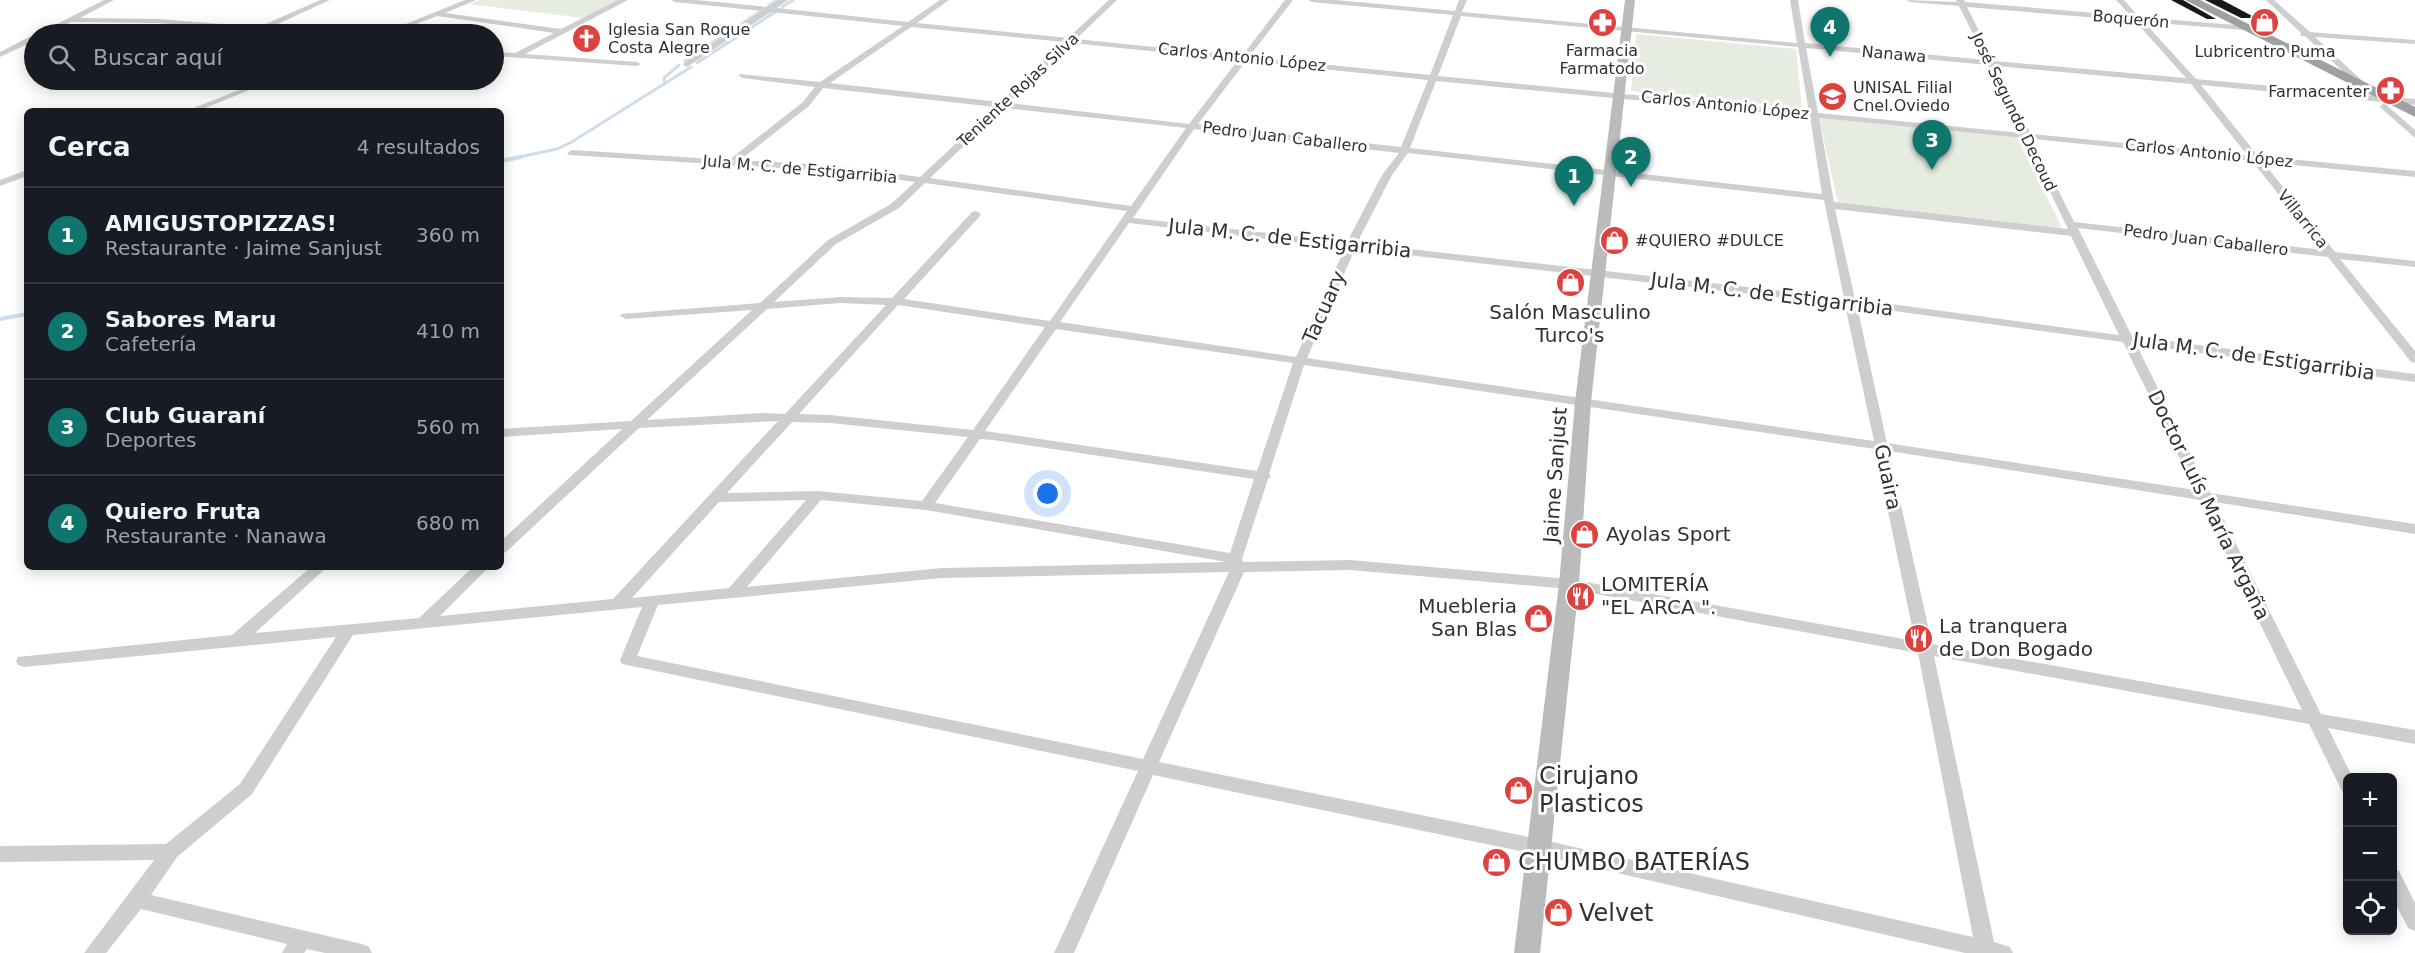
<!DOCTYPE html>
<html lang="es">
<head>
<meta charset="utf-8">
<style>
  :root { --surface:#171b24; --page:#20242c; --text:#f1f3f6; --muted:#9ea1a6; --line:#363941; --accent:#0f766e }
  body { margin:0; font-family:"DejaVu Sans",sans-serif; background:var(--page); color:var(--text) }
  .controls { position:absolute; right:18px; bottom:18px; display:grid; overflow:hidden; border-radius:9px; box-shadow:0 3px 15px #0003 }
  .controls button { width:54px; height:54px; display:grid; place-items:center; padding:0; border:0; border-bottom:2px solid var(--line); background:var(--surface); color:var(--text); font:30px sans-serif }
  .you { position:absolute; left:1048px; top:494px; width:21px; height:21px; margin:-15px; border:4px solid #fff; border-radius:50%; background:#1a73e8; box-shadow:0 0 0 9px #1a73e833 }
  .badge { display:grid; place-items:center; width:39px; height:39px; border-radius:50%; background:var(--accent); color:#fff; font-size:20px; font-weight:700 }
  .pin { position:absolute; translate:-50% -50px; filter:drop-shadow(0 2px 3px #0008) }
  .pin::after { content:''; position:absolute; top:32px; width:21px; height:18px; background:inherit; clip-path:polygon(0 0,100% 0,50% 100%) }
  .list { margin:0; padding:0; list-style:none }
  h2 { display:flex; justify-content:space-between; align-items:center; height:78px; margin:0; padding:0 24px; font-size:26px }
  h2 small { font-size:20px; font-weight:400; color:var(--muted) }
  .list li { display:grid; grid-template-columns:39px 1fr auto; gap:18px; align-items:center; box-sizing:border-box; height:96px; padding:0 24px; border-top:2px solid var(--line) }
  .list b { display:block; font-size:22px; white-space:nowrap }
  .list p { margin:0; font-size:20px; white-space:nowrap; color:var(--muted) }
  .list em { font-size:20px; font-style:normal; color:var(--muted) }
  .icon { flex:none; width:33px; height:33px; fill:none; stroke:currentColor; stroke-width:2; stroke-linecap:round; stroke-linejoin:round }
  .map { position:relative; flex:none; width:2415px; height:953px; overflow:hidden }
  .search { position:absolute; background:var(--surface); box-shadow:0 3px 15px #0003; left:24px; top:24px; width:480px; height:66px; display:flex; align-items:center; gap:15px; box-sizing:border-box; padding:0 21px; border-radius:33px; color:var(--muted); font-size:22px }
  .panel { position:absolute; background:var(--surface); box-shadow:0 3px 15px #0003; left:24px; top:108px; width:480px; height:462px; border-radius:9px }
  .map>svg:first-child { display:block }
  .green { fill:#e6ede0 }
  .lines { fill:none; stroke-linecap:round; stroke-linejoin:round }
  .stream-far1 { stroke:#ceddec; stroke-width:3 }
  .stream { stroke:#ceddec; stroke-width:4 }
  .building { fill:#181818 }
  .minor { fill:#cecece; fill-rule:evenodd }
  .secondary { fill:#bbb; fill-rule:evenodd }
  .trunk { fill:#a0a0a0; fill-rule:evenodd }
  .labels { text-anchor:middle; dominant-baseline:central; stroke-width:6; stroke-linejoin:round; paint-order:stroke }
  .far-street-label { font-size:16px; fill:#313131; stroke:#fff }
  .far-poi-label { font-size:16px; fill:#313131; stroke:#fff; text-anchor:start }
  .street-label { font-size:20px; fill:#313131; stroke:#fff }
  .poi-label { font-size:20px; fill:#313131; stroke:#fff; text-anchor:start }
  .near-poi-label { font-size:24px; fill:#313131; stroke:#fff; text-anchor:start }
</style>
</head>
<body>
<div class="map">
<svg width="2415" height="953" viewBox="0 0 2415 953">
  <rect width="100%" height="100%" fill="#fff"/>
  <g class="green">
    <path d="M480,0H619L583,18L469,4Z"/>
    <path d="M1636,34L1796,49L1802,108L1631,91Z"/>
    <path d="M1819,118L2017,137L2062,228L1838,203Z"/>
  </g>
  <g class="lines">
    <g class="stream-far1">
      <path d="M768,6L777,0"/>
      <path d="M782,7L793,0"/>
      <path d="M685,61L761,11"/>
      <path d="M697,63L775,12"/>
      <path d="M665,84L664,78L679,65"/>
      <path d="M514,158L557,149L570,143L691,67"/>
    </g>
    <g class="stream">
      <path d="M501,161L521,157"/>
      <path d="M0,319L27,314"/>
    </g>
  </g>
  <g class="building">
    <path d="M2171,0H2183L2216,19H2207Z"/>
    <path d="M2205,0H2222L2256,18H2241Z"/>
  </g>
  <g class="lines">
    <g class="minor">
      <path d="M104,0H114L80,18L158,19L259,27L320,0H330L269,28L321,32L325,34H298L158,23L71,22L46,34H37Z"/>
      <path d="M465,0H476L445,13L561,29L618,0H628L525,54L637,62L641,64L637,66L494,56V52L515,53L554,33L437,16L391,34H381Z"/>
      <path d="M671,0H696L768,7L779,0H788L777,8L908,22L940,0H949L917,23L1068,38L1109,0H1117L1076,39L1242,56L1285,0H1293L1249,57L1430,75L1453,15L1312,2L1308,0H1336L1455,11L1459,0H1467L1462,12L1797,43L1790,0H1798L1805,43L1986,60L1959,6L1910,2L1906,0L1957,2L1956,0H1964L1965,2L2131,16L2116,0H2124L2139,17L2247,26V30H2244L2144,22L2196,79L2415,99V105L2201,85L2258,156L2415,171V177L2263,162L2335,252L2415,261V267L2340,259L2415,351V363L2411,362L2328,257L2078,228L2132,336L2415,374V382L2136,344L2210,493L2415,524V534L2215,502L2321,714L2415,730V744L2328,728L2353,778H2348V793L2342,791L2309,724L1934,656L1994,942L2010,947L2013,953H1965L1539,855L1153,775L1074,953H1054L1138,771L622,664L620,660L642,607L353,635L252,794L177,857L151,895L362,944L369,947L372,953H325L307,949L304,953H282L287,944L141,909L106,953H84L154,860L0,862V846L166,844L240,784L336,637L24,667L18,665L16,661L18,657L232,635L311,567H327L255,633L419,618L473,567H489L440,616L613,599L778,421L639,428L506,552L501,554V541L622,429L501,437V429L631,421L752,310L626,319L620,316L622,314L760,303L828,240L891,204L915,182L841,172L569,155L567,153L572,150L729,160L803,102L815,87L743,78L739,76L740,74L820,82L903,26L771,12L687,67L683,65L684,63L762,11L675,2ZM1967,7L2135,21L2186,78L1994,61ZM1461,16L1798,47L1809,112L1438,76ZM911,27L1064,42L1000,102L830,83ZM1072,43L1238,60L1189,124L1009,103ZM1806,48L1988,65L2021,133L1818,113ZM1246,61L1428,80L1401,147L1198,124ZM1997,66L2191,84L2247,155L2031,134ZM1436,81L1810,117L1822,194L1410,148ZM823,88L995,107L920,177L841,166L740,160L809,106ZM1004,108L1186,128L1131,206L930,178ZM1819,118L2024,138L2068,229L1834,202ZM1194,129L1399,153L1382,175L1347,242L1133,218ZM2033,139L2252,161L2323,250L2074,222ZM1408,153L1824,200L1844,298L1357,243L1392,175ZM925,183L1127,211L1050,321L904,299L980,216L981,214L976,211L972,212L892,298L840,297L774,302L836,244L899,208ZM1835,209L2071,236L2119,335L1855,299ZM1129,223L1345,248L1296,357L1060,322ZM1355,249L1845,305L1874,441L1307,358ZM840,303L886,305L785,414L762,413L647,420L767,309ZM898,305L1045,327L973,430L830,415L799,414ZM1857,306L2123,342L2195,490L1887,443ZM1056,329L1293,363L1257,471L985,431ZM1304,365L1875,449L1915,641L1569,579L1350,560L1243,562L1242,559L1268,479L1271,476L1269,474ZM792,422L830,423L968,437L922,501L818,491L727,493ZM980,439L993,440L1254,479L1230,553L935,503ZM1889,451L2200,500L2302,710L1932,644ZM806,500L729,588L632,598L719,502ZM821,500L926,510L1227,562L942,568L747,587ZM1350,570L1569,589L1918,653L1973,937L1539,839L1159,762L1244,572ZM1229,572L1143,759L637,656L658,605L942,578Z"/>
      <path d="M2266,0H2274L2310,32L2415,40V44L2315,37L2370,88L2363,90L2305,36H2301V33Z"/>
      <path d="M31,36H34V41L0,57V52Z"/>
      <path d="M264,80H274L198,111H186Z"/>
      <path d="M2384,103L2415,130V138L2381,108L2380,106Z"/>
      <path d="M27,170V176L0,186V180Z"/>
      <path d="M2392,869L2399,871L2415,903V931L2408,928L2392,897Z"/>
    </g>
    <path class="secondary" d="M1625,0H1635L1591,402L1579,584L1540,953H1514L1559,584L1575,402Z"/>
    <path class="trunk" d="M2185,0H2200L2415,107V117Z"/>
  </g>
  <defs>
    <symbol id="pharmacy-disc" viewBox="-11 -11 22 22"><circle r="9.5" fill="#de423e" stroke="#fff"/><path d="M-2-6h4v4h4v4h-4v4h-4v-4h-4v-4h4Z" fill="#fff"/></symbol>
    <symbol id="shop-disc" viewBox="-11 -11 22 22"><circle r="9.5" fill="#de423e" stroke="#fff"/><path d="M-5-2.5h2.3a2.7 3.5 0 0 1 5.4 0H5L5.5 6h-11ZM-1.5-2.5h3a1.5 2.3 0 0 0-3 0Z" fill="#fff"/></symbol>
    <symbol id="church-disc" viewBox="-11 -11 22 22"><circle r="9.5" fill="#de423e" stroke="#fff"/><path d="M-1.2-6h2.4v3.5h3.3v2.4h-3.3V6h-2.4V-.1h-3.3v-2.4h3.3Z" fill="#fff"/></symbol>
    <symbol id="university-disc" viewBox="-11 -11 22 22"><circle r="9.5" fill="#de423e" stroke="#fff"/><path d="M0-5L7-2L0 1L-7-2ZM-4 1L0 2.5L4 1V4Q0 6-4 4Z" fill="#fff"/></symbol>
    <symbol id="restaurant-disc" viewBox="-11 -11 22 22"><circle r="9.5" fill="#de423e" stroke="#fff"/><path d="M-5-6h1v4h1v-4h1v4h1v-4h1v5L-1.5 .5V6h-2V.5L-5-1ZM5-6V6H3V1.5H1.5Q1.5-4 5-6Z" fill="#fff"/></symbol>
  </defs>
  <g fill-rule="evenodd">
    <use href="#pharmacy-disc" x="1586" y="6" width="33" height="33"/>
    <use href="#shop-disc" x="2248" y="6" width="33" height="33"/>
    <use href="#church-disc" x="570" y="22" width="33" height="33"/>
    <use href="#pharmacy-disc" x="2374" y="74" width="33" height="33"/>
    <use href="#university-disc" x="1816" y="80" width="33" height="33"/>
    <use href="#shop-disc" x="1598" y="224" width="33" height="33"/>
    <use href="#shop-disc" x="1554" y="266" width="33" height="33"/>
    <use href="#shop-disc" x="1568" y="518" width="33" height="33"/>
    <use href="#restaurant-disc" x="1564" y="580" width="33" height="33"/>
    <use href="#shop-disc" x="1522" y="602" width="33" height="33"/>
    <use href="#restaurant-disc" x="1902" y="622" width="33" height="33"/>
    <use href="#shop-disc" x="1502" y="774" width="33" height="33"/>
    <use href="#shop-disc" x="1480" y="846" width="33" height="33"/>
    <use href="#shop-disc" x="1542" y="896" width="33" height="33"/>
  </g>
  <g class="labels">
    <g class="far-street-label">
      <text transform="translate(2131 19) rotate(5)">Boquerón</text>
      <text transform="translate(1894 54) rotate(5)">Nanawa</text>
      <text transform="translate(1242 57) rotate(6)">Carlos Antonio López</text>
      <text transform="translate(1018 90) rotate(-43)">Teniente Rojas Silva</text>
      <text transform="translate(1725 105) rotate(6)">Carlos Antonio López</text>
      <text transform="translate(2014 112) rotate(64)">José Segundo Decoud</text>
      <text transform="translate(1285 137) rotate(7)">Pedro Juan Caballero</text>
      <text transform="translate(2209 153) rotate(6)">Carlos Antonio López</text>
      <text transform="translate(800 169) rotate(5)">Jula M. C. de Estigarribia</text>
      <text transform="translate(2303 219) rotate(51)">Villarrica</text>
      <text transform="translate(2206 240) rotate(7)">Pedro Juan Caballero</text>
    </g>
    <g class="far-poi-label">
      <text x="608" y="29">Iglesia San Roque<tspan x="608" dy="18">Costa Alegre</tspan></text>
      <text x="1602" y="50" text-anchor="middle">Farmacia<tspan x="1602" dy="18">Farmatodo</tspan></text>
      <text x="2265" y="51" text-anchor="middle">Lubricentro Puma</text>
      <text x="1853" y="87">UNISAL Filial<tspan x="1853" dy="18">Cnel.Oviedo</tspan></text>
      <text x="2369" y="91" text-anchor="end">Farmacenter</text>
      <text x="1635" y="240">#QUIERO #DULCE</text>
    </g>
    <g class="street-label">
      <text transform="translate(1290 238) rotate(6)">Jula M. C. de Estigarribia</text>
      <text transform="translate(1772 294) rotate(7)">Jula M. C. de Estigarribia</text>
      <text transform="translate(1324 307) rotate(-66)">Tacuary</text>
      <text transform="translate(2254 356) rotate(8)">Jula M. C. de Estigarribia</text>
      <text transform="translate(1555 475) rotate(-86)">Jaime Sanjust</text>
      <text transform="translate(1888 477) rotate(78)">Guaira</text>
      <text transform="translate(2209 505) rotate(64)">Doctor Luís María Argaña</text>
    </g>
    <g class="poi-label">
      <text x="1570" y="312" text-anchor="middle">Salón Masculino<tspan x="1570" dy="23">Turco's</tspan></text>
      <text x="1606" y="534">Ayolas Sport</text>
      <text x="1601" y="584">LOMITERÍA<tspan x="1601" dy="23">"EL ARCA ".</tspan></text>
      <text x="1517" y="606" text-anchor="end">Muebleria<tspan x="1517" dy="23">San Blas</tspan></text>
      <text x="1939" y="626">La tranquera<tspan x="1939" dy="23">de Don Bogado</tspan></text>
    </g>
    <g class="near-poi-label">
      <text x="1539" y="776">Cirujano<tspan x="1539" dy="28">Plasticos</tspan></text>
      <text x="1518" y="862">CHUMBO BATERÍAS</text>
      <text x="1579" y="913">Velvet</text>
    </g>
  </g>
</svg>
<div class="controls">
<button>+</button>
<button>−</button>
<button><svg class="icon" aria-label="locate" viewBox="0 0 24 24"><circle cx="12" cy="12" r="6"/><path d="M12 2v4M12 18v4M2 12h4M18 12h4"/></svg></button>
</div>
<div class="you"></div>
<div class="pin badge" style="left:1574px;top:206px">1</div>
<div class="pin badge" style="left:1631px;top:187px">2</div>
<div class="pin badge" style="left:1932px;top:170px">3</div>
<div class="pin badge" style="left:1830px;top:57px">4</div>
<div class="search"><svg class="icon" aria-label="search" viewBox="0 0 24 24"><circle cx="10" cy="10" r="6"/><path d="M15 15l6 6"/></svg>Buscar aquí</div>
<section class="panel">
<h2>Cerca<small>4 resultados</small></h2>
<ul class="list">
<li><span class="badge">1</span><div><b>AMIGUSTOPIZZAS!</b><p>Restaurante · Jaime Sanjust</p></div><em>360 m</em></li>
<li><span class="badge">2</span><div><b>Sabores Maru</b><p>Cafetería</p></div><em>410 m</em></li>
<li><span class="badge">3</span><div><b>Club Guaraní</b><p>Deportes</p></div><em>560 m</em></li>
<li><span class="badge">4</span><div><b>Quiero Fruta</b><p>Restaurante · Nanawa</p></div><em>680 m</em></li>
</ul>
</section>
</div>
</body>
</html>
